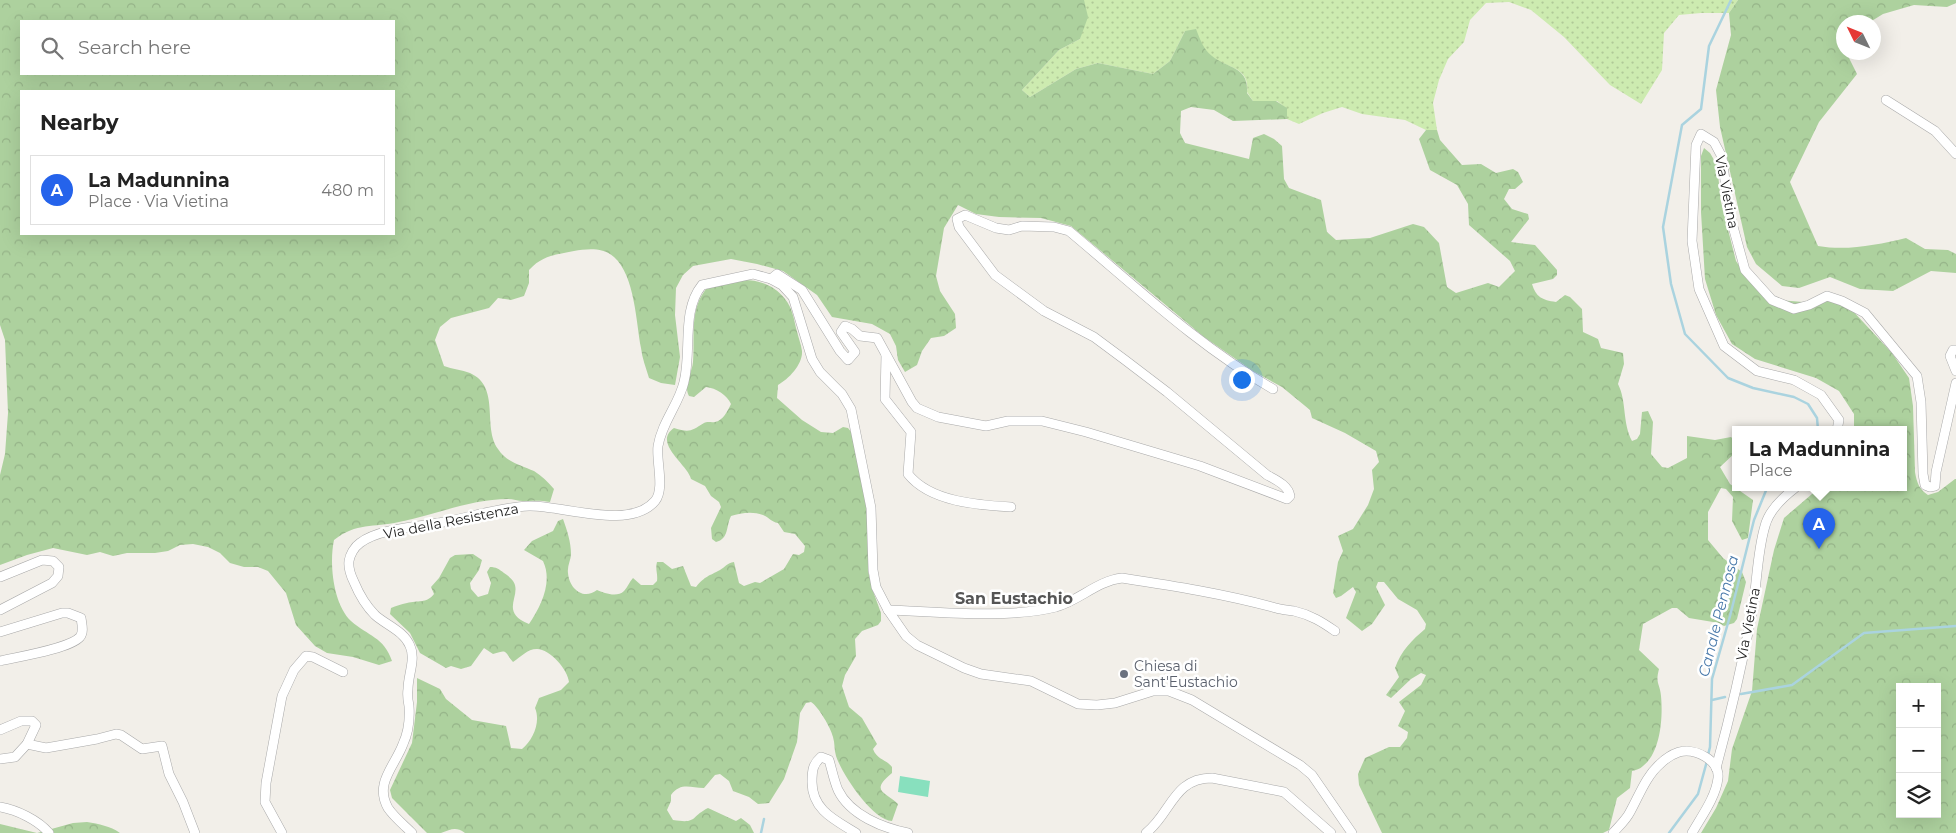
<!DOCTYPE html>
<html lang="en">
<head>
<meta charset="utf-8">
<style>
  :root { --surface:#fff; --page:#f2f2f2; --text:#222; --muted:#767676; --line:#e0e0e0; --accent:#2563eb }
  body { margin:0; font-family:Montserrat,sans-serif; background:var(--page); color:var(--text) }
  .controls { position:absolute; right:15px; bottom:15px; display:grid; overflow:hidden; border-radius:0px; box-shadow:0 5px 20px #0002 }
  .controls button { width:45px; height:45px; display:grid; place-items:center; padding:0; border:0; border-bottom:1px solid var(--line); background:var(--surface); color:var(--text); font:25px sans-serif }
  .compass { position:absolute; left:1836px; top:15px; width:45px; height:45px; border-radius:50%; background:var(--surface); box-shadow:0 5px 20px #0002; rotate:313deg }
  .you { position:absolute; left:1241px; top:379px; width:18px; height:18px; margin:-12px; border:4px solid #fff; border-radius:50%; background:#1a73e8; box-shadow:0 0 0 8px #1a73e833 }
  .badge { display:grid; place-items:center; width:32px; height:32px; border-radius:50%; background:var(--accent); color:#fff; font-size:16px; font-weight:700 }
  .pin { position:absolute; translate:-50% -41px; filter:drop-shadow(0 1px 2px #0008) }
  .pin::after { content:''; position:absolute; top:26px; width:18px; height:15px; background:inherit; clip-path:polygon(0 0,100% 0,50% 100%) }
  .popup { position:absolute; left:1732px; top:426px; width:175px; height:65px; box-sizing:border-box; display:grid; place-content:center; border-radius:0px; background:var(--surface); filter:drop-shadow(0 1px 4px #0005); font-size:16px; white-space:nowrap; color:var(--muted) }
  .popup b { font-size:19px; color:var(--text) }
  .popup::after { content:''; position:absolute; left:50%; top:100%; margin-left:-10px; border:10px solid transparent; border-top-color:var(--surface) }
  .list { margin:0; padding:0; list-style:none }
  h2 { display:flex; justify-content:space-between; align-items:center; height:65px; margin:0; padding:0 20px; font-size:21px }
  h2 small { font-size:16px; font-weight:400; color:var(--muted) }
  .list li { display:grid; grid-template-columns:32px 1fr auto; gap:15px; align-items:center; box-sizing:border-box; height:70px; margin:0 10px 10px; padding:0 10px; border:1px solid var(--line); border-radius:0px }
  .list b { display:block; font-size:19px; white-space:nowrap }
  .list p { margin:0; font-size:16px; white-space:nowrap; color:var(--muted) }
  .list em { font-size:16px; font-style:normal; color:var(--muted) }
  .icon { flex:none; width:28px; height:28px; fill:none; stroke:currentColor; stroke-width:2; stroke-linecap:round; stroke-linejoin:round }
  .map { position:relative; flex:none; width:1956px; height:833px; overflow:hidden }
  .search { position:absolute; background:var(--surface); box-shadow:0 5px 20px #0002; left:20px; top:20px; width:375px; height:55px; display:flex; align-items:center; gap:12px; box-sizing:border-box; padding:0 18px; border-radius:0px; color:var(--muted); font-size:19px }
  .panel { position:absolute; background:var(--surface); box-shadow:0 5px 20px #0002; left:20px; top:90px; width:375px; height:145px; border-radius:0px }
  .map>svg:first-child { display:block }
  .grass { fill:url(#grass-dots) }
  .forest { fill:url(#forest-crowns); fill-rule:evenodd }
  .pitch { fill:#88e0be }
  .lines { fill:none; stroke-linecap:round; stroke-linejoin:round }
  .stream { stroke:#aad3df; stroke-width:2.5 }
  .minor-casing { stroke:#a9a9a9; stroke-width:10 }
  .minor { stroke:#fff; stroke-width:9 }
  .worship-dot { fill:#6b7280; stroke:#fff; stroke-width:2 }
  .labels { text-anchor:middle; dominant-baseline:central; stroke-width:5; stroke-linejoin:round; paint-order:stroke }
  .street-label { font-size:14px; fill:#222; stroke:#fff }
  .worship-label { font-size:14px; fill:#5b616d; stroke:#fff; text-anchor:start }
  .water-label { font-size:15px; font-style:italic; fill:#4a7aab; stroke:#fff }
  .quarter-label { font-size:16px; font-weight:bold; fill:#555; stroke:#fff }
</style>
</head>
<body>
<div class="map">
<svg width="1956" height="833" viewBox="0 0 1956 833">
  <defs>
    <pattern id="grass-dots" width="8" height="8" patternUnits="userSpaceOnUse" patternTransform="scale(1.25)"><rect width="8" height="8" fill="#cdebb0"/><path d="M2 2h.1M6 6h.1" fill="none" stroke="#b0c997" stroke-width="1.8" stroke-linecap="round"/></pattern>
    <pattern id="forest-crowns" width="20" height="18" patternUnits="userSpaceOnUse" patternTransform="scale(1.25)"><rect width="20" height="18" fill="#add19e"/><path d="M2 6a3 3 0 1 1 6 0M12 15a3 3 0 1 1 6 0" fill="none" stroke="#95b388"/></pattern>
  </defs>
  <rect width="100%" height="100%" fill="#f2efe9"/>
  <path class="grass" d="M1084,0H1738L1729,13H1701L1679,15L1664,33L1662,70L1641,104L1610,85L1564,37L1531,10L1509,2L1486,3L1470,20L1464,42L1448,59L1439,80L1433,103L1437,130H1426L1405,120L1362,114L1342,107L1323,113L1299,124L1287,119L1286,108L1277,101H1253L1247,92C1250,66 1227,69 1211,56C1202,48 1194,39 1185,31L1170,61L1153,74L1098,63L1076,69L1030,97L1022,90L1059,50L1080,39Z"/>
  <g class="forest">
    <path d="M0,0H1084L1088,17L1080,39L1059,50L1022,90L1030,97L1076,69L1098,63L1153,74L1170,61L1185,31L1196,29C1200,39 1203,49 1212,56C1228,69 1249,66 1247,93L1253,101H1276L1287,108V119L1233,121L1214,110L1191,107L1181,111L1180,133L1185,143L1249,159L1253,138L1264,134L1274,139L1282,146L1284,179L1289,188L1321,200L1327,232L1336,240L1370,238L1413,224L1424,227L1439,243L1447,287L1456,293L1488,283L1499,287L1515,271L1510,261L1469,225L1468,204L1457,185L1430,170L1419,139L1426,130H1437L1440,140L1462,165L1481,164L1496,173L1513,169L1518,172L1523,182L1515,189H1509L1504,199L1512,209L1528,214L1529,219L1511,242L1535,245L1557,270V275L1553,279L1532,284C1536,297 1542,300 1556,302L1565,295L1570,297L1582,309L1583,332L1598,339L1601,348L1623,353L1624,364L1618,384C1627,402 1622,422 1632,441L1637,439L1640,434L1642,412L1648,411L1653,422L1651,454L1662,467L1668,468L1687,458V436L1715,440L1731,437L1735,441V453L1720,467L1730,484L1753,500L1748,538L1742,540L1732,521L1733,497L1726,489L1721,488L1708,512V540L1723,558L1742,572L1746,582L1737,619L1734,623L1724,626L1719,623L1689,618L1677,608H1672L1643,624L1639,650L1659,669C1655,684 1660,683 1661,696C1663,716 1661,752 1643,766C1640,769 1636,770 1632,771L1630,788L1617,798L1609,830L1603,833H1382L1359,785L1358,774L1365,758L1389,747H1400L1407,738L1408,732L1398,726L1405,711L1399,702L1421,685L1426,675L1421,673L1411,679L1391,698L1386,695L1399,677L1395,668C1401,651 1412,640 1425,629L1426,624L1417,610L1398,599L1384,582H1378L1376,587L1385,605L1372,624L1362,631L1346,618L1356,592L1353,587L1341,596L1336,598L1333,593L1338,562L1343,551L1338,536L1353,529L1368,505L1374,489L1372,470L1379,462L1376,451L1345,433L1312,418L1310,410L1282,387L1253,371L1204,337L1071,226L1041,218L999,217L976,214L958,205L944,228L936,276L940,291L955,314L956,328L944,336L931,338L922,351L917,365L905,372L898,360L896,346L890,334L872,324L832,317L817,295L783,271L757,264L731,259L693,266L683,275L676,288L675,315L680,357L675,385L661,383L649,378C646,368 642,358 641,348C636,322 635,276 614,257C603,247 587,249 574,251C555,255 543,255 529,270V283L524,296L511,300L498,298L489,308L451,318L440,327L435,340L444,366C452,369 462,370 470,373C501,387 482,426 498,449C506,462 521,465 534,471C542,476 548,482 554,489L550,502C540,500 533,501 523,501C518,501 513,499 508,499C471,499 435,515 399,522C373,528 357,522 334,540C329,563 333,604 351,621C368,636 384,637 392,661L379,665L353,657L327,653L315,646L296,625L286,593L268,571L258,567H244L230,563L220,553L208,547L193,544L180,545L168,551L155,553H127L113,556L100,552L87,555L53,548L27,555L0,565V475L5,454L8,413L5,340L0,325ZM394,21V74H21V21ZM21,91H394V234H21Z"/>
    <path d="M1738,0H1956V3L1947,7L1914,5L1883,14L1870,22H1844V52L1851,53L1848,56L1857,74L1819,122L1790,182L1818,246C1847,251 1877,245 1906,238L1925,249L1948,250L1956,254V273L1931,271L1893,291L1860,289L1830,277L1799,288L1782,286L1756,264L1747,247L1720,127L1716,90L1731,35L1729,13Z"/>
    <path d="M1704,148L1710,153L1717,165L1721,202L1736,261L1750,282L1777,300L1803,302L1830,300L1851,309L1892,353L1909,378L1913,406L1915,472C1917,483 1919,489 1928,495L1938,492L1955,479H1956V833H1701L1716,808L1728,781L1732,749L1752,691L1757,629L1774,550L1784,518L1819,488H1903V430H1854V414L1839,391L1816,378L1755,359L1732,344L1716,315L1705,279L1701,212V156ZM1900,687H1937V814H1900Z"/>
    <path d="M744,280C760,280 775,286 785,299C792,307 794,319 796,328C798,336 801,344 802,351C803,364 789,379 778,385L777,398L802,420L821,432L833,433L843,427L848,428L852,433L864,483L868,516V571L873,591L881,613V621L878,625L862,631L855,639L856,656L845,675L842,686L849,707L862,718L877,744L873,749C877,760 886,759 892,767V773C869,792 886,792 898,804L892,821C872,820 842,774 836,756C834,750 835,743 833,737C831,728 818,706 811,702L806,703L800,713L797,742L784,779L769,803L758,804L749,797L733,791L729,781L720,774L715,775L704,788C690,788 681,782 671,795V801L667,810L673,820C698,824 690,817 708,808L736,821L741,818L750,825L754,833H465C455,826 451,830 441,833C437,833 432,833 427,833L392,798L390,790L412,743L417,702V678L440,689L446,699L472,720L506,726L511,748L522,749C533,740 541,722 535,708L539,698L561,690L569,682C568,670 550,649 537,649C527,649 521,657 513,662C504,651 508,649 493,654L484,648L471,666L461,669L451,666L446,668L420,653L410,633L390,614L391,608C396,606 401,604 407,603C418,600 426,604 434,594L431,587L439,578L450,558L455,555L473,554L482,560L479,570L470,583L471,589L478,597L488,594L491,583L487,572L490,567C496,567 499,569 504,573C507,575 511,578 513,581C523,595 498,612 529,624C541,606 553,582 543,561L524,550L532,541L553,531L558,521L563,519C567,530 571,542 571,554C571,560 567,566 568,573C569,588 583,601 597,590C604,593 617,598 624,591C628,587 629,582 633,578L641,585H653L657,581C658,574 655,569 657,562H663L672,569L683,566L691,586L696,587C705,576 709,576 720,570C725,567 727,563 734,562L739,583L744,586L755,582L760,583L784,569L793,554L799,555L804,552L805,546L795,534L784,532L778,523C771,522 769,517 763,515C752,511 741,513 731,516C726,526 729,539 716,542L712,539L711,528L721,507L719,502L711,496L705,486L691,479C688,465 652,443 674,428C690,433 691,431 704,423C708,421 711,423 715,422C723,421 728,410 731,404C727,395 716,388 706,387L694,397L689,396C683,385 692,373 693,362C695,338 689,310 706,289Z"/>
    <path d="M87,822C99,824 110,826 120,833H0V824L37,833L73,823Z"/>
  </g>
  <path class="pitch" d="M900,776L930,781L928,797L898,792Z"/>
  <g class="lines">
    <g class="stream">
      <path d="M1731,0L1709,46L1701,109L1682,125L1663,227L1671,284L1685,334L1728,378L1753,388L1794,397L1808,404L1817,418L1818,430"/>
      <path d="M1741,694L1792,685L1864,633L1956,626"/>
      <path d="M1712,700L1725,697"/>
      <path d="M1708,755L1710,747L1712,679L1730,616L1754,520L1767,488"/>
      <path d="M761,833L764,819"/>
      <path d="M1669,833L1698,794L1707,761"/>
    </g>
    <defs>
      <g id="minor">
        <path d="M1886,100L1935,131L1956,154"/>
        <path d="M771,279L777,274L802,290L840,351L848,360L855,352L841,332L845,326L852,329L860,336L877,338L912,402L917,408L938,417L986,426L1008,421H1042L1086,432L1200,466L1287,499L1290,496C1288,485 1276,480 1267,475L1167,392L1125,360L1094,337L1044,311L995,275L959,227L957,219L965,215L996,228L1009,230L1022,226L1054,227L1069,231C1135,286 1198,346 1273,389"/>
        <path d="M1956,350H1953L1950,356L1956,371"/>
        <path d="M886,355L885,399L911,432L908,474C930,502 978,505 1011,507"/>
        <path d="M1837,430L1839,420L1821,395L1794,380L1757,371L1724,346L1699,289L1692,241L1696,145L1701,134L1714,142L1722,157L1729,212L1745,270L1772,300L1794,309L1809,305L1827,296L1842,301L1865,313L1917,376L1921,402L1923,474L1925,485L1930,487L1935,486L1936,472L1956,383"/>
        <path d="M0,577L42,560L53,561L59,567L58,576L52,583L0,610"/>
        <path d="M888,610C941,612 1006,619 1056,607C1080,600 1097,581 1122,578C1174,586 1225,594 1276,608C1282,610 1288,610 1294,611C1311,615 1322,622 1335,631"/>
        <path d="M0,632L62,613H68L81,618C82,625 84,632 80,637C69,649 17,657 0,661"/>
        <path d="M0,730L21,721H32L36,725L27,744L15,757L0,759"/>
        <path d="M27,744L46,748L97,739L116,734L121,735L142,749L162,746L169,774L183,802L195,833"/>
        <path d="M1716,768C1730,717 1742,665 1752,613C1757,585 1757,552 1765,526C1769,510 1782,498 1795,488"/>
        <path d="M0,807C17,810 38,820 49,833"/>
        <path d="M282,833L265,802L266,783L282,696L294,670L306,656L313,657L343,672"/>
        <path d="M412,833C404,825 394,817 388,808C374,783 395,766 403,744C409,731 410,720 409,706C408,701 407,695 408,689C408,675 416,659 410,646C404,631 386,625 375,615C366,606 359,594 354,582C351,576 348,569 349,561C350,555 354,547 360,543C380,528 419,527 444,522C472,517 500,507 529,506C562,505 630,531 655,501C665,489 656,461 658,446C662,422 679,404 684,382C692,351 681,311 702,285L753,274L771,279L782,285L793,297L812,359L820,372L842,394L851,409L871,508L873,570L876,587L888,610L906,636L917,645L964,668L981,674L1031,681L1078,704L1097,705L1115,703L1153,691H1169L1192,700L1300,765L1312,775L1352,833"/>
        <path d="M856,833C835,820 812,810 812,782C812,770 813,764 821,757L829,760C832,770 834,781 838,790C850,815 883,828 908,833"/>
        <path d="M1146,833C1171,814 1173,778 1212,778L1284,792L1331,833"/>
        <path d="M1613,833C1619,826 1626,820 1630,812C1639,796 1646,776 1660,764C1665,759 1673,754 1679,752C1695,748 1720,760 1718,778C1716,797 1701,817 1692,833"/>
      </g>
    </defs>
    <use href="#minor" class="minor-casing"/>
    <use href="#minor" class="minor"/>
  </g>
  <circle class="worship-dot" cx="1124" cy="674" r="5"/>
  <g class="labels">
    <g class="street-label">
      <text transform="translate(1727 192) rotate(79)">Via Vietina</text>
      <text transform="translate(451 521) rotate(-11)">Via della Resistenza</text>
      <text transform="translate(1748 624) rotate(-79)">Via Vietina</text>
    </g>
    <g class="worship-label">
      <text x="1134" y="666">Chiesa di<tspan x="1134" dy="16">Sant'Eustachio</tspan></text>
    </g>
    <g class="water-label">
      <text transform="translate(1718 616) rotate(-76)">Canale Pennosa</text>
    </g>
    <g class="quarter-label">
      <text x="1014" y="598">San Eustachio</text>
    </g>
  </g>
</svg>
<div class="controls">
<button>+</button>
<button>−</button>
<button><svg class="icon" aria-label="layers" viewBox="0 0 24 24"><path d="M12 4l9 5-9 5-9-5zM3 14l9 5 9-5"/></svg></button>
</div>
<svg class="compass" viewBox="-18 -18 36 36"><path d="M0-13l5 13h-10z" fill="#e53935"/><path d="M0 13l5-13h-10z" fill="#767676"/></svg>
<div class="you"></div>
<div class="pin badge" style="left:1819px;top:549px">A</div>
<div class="popup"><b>La Madunnina</b>Place</div>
<div class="search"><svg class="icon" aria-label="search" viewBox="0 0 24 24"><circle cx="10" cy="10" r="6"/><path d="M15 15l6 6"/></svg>Search here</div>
<section class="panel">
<h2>Nearby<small></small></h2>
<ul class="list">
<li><span class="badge">A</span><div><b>La Madunnina</b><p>Place · Via Vietina</p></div><em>480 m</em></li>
</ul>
</section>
</div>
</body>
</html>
